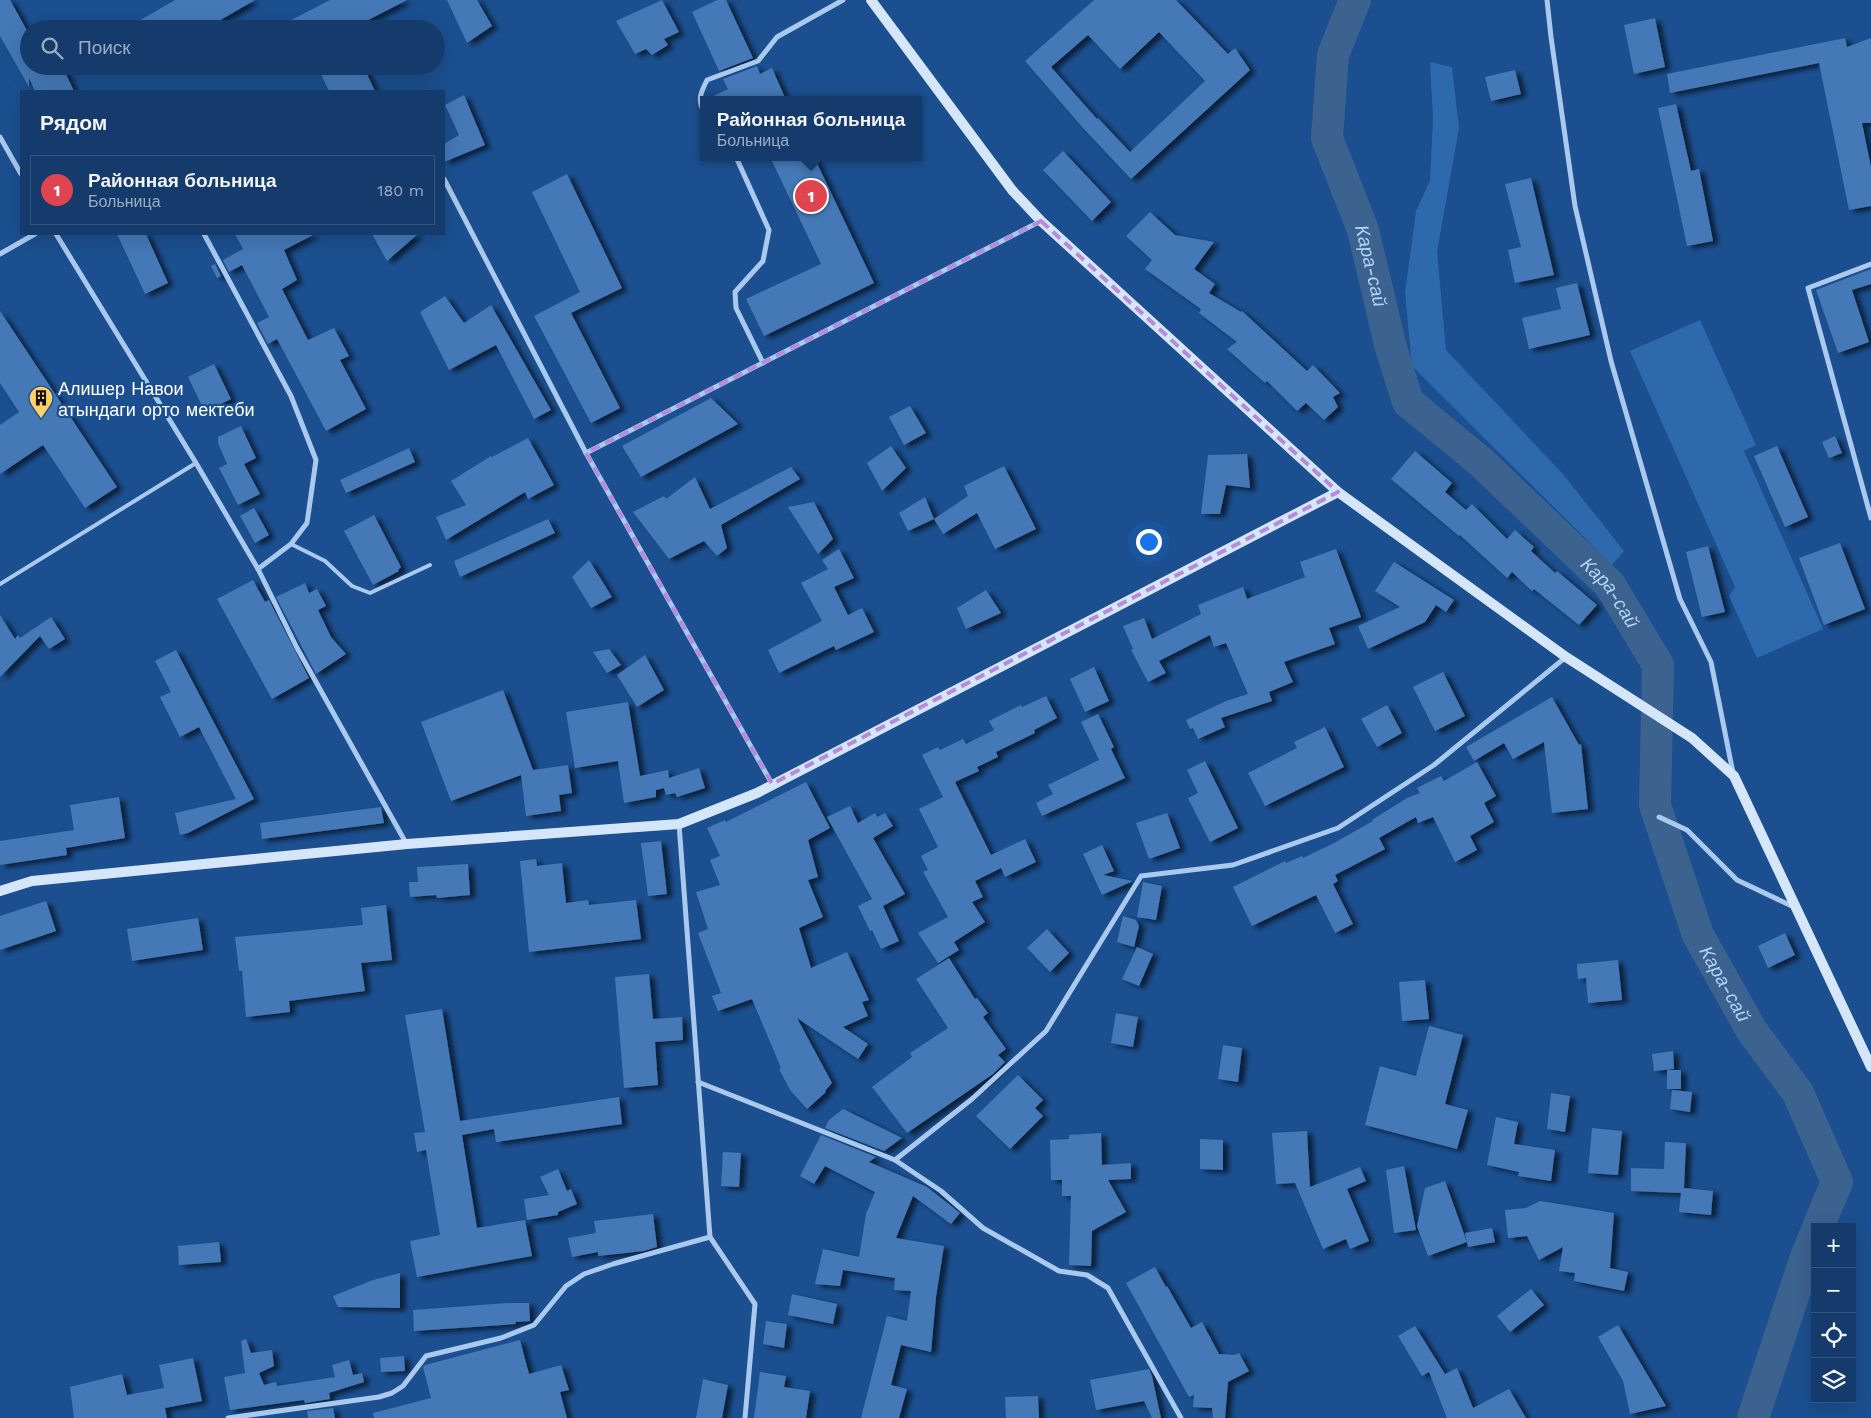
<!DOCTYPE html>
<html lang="ru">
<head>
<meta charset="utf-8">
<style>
  :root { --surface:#143b6b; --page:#214673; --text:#f1f3f6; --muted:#9dadc1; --line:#33557e; --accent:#e69b98 }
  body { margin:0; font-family:"Work Sans",sans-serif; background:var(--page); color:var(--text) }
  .controls { position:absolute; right:15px; bottom:15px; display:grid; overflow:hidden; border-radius:0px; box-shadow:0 5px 20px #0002 }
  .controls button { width:45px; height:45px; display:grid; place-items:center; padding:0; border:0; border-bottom:1px solid var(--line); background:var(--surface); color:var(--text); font:25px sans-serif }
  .you { position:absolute; left:1148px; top:541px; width:18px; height:18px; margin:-12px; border:4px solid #fff; border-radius:50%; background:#1a73e8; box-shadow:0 0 0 8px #1a73e833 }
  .badge { display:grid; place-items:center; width:32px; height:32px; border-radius:50%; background:var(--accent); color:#fff; font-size:16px; font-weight:700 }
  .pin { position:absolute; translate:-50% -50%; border:2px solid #fff; box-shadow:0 1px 5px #0006 }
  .popup { position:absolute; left:700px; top:96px; width:222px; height:65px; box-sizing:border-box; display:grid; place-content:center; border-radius:0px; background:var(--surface); filter:drop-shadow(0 1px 4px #0005); font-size:16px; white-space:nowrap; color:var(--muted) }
  .popup b { font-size:19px; color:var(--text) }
  .popup::after { content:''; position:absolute; left:50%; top:100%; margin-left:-10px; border:10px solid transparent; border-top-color:var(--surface) }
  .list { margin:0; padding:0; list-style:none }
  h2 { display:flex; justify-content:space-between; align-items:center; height:65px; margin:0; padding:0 20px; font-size:21px }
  h2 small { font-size:16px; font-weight:400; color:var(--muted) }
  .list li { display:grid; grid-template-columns:32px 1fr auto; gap:15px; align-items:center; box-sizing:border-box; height:70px; margin:0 10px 10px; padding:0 10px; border:1px solid var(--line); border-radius:0px }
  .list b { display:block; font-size:19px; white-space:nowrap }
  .list p { margin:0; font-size:16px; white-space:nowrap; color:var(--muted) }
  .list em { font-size:16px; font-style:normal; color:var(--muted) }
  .icon { flex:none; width:28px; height:28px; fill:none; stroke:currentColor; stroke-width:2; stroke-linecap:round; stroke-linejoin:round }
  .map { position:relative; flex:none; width:1871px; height:1418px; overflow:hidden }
  .search { position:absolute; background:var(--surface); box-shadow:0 5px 20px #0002; left:20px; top:20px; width:425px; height:55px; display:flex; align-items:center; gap:12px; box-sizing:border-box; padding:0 18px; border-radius:28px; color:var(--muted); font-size:19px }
  .panel { position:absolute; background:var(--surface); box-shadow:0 5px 20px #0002; left:20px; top:90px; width:425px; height:145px; border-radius:0px }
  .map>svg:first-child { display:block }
  .green { fill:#2e69ad }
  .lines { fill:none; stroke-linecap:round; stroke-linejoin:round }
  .river { stroke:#3c6290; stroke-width:32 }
  .building { fill:#4478b7; fill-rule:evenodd; filter:url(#shadow) }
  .lane { stroke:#a9c9ee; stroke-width:4 }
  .street { stroke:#a9c9ee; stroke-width:5 }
  .secondary { stroke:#d6e6fa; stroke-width:10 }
  .marked { fill:none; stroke:#b68bdc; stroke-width:4; stroke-dasharray:10 6; stroke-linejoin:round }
  .labels { text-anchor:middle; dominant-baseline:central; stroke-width:4.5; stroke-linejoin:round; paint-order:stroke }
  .poi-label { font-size:18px; fill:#fff; stroke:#1b4f8f; text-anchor:start }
  .water-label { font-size:19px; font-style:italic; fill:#b5d3f5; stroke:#1b4f8f }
</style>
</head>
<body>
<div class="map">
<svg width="1871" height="1418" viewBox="0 0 1871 1418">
  <defs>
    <filter id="shadow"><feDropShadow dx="5.5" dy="3" stdDeviation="2.5" flood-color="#0009"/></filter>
  </defs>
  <rect width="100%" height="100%" fill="#1b4f8f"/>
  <g class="green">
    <path d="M1430,62L1452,67L1459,128L1437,252L1446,350L1562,473L1624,551L1612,565L1412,366L1405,293L1416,211L1430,181L1433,119Z"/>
    <path d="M1700,320L1756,445L1744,451L1823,629L1757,658L1729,596L1735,587L1630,351Z"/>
  </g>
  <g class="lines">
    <g class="river">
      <path id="s1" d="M1355,0L1333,55L1327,138L1363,230L1391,348L1408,402L1481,462L1610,585L1658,665L1655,805L1698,935L1752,1031L1798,1093L1837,1182L1818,1227"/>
      <path d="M1753,1418L1806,1257L1815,1235"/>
    </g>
  </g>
  <g class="building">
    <path d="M0,0H10L29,34V66H62L74,91H35L29,78V87L0,36Z"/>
    <path d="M175,0H255L205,29H125Z"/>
    <path d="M330,0H407L351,29H274Z"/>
    <path d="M447,0H477L492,26L467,43Z"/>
    <path d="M662,0L679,32L664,39L668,45L652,55L646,49L635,54L616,21Z"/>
    <path d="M717,0H726L753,58L719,71L692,12Z"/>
    <path d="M1094,0H1176L1228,54L1235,48L1250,70L1131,179L1083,128L1025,61ZM1159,32L1205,81L1130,152L1098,118L1097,119L1051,67L1088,35L1120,69Z"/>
    <path d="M1655,18L1665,67L1634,74L1624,25Z"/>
    <path d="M1845,38L1847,47L1871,38V123H1862L1871,167V206L1849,210L1819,63L1670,93L1667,74Z"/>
    <path d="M317,66H363L375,91H329Z"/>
    <path d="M757,66L760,74L772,68L786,100H705L728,89L723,79Z"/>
    <path d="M1515,70L1521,94L1491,101L1485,77Z"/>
    <path d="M464,95L485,145L444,162V144L459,135L445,105Z"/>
    <path d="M1676,104L1691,171L1699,169L1713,241L1687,246L1658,108Z"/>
    <path d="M1063,151L1111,202L1092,221L1043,170Z"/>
    <path d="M770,157H814L874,283L764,336L746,299L821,264Z"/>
    <path d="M567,174L622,288L571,313L620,408L591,423L534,316L580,292L532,192Z"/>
    <path d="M1531,178L1554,275L1515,283L1508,250L1521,247L1505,184Z"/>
    <path d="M1150,212L1175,235L1214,242L1194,269L1215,284L1209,293L1241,312L1242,311L1307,371L1313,365L1340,393L1333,397L1338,407L1324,420L1306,403L1297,411L1267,381L1265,383L1227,349L1237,342L1199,313L1201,309L1145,269L1152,260L1126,236Z"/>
    <path d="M117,234H146L168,283L145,294Z"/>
    <path d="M235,234H315L284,250L297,280L282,289L308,340L334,328L349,356L340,360L366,409L326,431L277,339L268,344L257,323L269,317L242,265L229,272L223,260L243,249Z"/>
    <path d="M372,234H418L387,261Z"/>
    <path d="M215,264L221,276L217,278L211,266Z"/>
    <path d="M1871,269V284L1852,290L1869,342L1838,353L1816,290Z"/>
    <path d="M1577,283L1590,335L1529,349L1522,318L1561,309L1556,288Z"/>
    <path d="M445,296L464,323L491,305L551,410L534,419L496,345L449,370L420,312Z"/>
    <path d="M0,311L117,487L85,508L43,445L0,474V425L19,412L0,383Z"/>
    <path d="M214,364L231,399L205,412L188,377Z"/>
    <path d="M711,398L738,424L641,477L622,446Z"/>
    <path d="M910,406L926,433L904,445L889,417Z"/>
    <path d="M241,426L256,458L244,464L260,494L238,505L219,468L227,464L218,443V437Z"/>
    <path d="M1835,436L1842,453L1829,458L1822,442Z"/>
    <path d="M528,438L554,485L528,499L525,492L446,540L436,517L466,505L451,481L491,456L492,457Z"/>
    <path d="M891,446L906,468L882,491L867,463Z"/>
    <path d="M1777,446L1808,517L1785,527L1754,456Z"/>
    <path d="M409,448L415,462L346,493L340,480Z"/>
    <path d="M1415,451L1452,483L1445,492L1466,510L1472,504L1507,539L1515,530L1534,547L1531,551L1555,573L1557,571L1597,605L1579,625L1534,589L1532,591L1512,572L1507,578L1460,535L1459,536L1391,479Z"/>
    <path d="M1247,454L1250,488L1226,485L1220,514H1201L1208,455Z"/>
    <path d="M1004,466L1036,529L995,549L977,513L943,534L934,519L968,496L964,486Z"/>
    <path d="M791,467L800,479L721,525L727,548L717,556L704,541L669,559L633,512L664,496L666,499L695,477L710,509Z"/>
    <path d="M925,497L934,519L908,531L899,513Z"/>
    <path d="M814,502L833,539L818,554L788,507Z"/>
    <path d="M254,508L269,535L255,543L240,516Z"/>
    <path d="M374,515L401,567L398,570L399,571L373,585L344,531Z"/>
    <path d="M548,519L555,533L460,577L454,561Z"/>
    <path d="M1840,543L1865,609L1824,625L1799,558Z"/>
    <path d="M1708,546L1725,612L1702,617L1686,552Z"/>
    <path d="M839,549L854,578L834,587L848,615L862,608L874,632L836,650L834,646L779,673L768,650L822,621L801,583L828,569L822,560Z"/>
    <path d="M1336,549L1361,617L1329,628L1335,644L1284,662L1293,682L1269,692L1272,701L1221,718L1225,727L1198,739L1193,728L1190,729L1186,720L1226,701L1248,694L1226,643L1214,647L1210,635L1159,661L1166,673L1148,682L1131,650L1133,649L1123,626L1144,618L1152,639L1201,614L1198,605L1243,587L1247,599L1305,577L1300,562Z"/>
    <path d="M589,560L612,597L591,608L572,577Z"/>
    <path d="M1394,562L1454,600L1446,612L1436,605L1425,622L1368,649L1358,626L1400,607L1375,591Z"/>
    <path d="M253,580L265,602L269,600L309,678L272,699L217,599Z"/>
    <path d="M305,583L309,593L317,589L326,606L318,610L331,637L346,654L316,674L276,597Z"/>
    <path d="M986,590L1001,613L966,629L957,608Z"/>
    <path d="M0,615L15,639L18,635L20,638L51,617L65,639L49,649L40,636L0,677Z"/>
    <path d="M609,649L621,665L607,673L593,652Z"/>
    <path d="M176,650L254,799L188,833L180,835L175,813L236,799L199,727L180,737L160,697L171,692L155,661Z"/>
    <path d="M645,655L664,690L637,707L617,675Z"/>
    <path d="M1094,667L1109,701L1085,712L1070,679Z"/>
    <path d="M1443,672L1465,716L1435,731L1413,687Z"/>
    <path d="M503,690L533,770L568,765L572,793L559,795L561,811L526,816L521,775L451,801L421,722Z"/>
    <path d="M1046,696L1057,718L1034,730L1035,733L996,752L998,757L977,767L979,771L955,782L991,855L1025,839L1036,862L1005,877L1001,868L975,881L983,897L972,902L985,922L954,942L959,950L938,963L918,933L948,917L923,872L928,870L921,856L938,847L919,809L943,797L922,755L938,747L940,750L963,739L966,744L994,730L989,721L1021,705L1022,707Z"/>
    <path d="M1552,697L1579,745L1581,744L1588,809L1552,813L1544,742L1513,759L1504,743L1474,761L1466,747Z"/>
    <path d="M628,702L640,776L668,770L669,778L699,768L705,788L677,797L675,793L666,795L664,788L656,790V797L624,803L618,761L575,768L566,712Z"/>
    <path d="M1387,705L1402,733L1377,747L1361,719Z"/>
    <path d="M1098,714L1114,747L1111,749L1125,778L1042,816L1036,803L1053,794L1048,785L1099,760L1081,722Z"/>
    <path d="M1325,727L1344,767L1265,806L1248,773L1297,748L1294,742Z"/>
    <path d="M1205,761L1238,828L1210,842L1188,798L1198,793L1187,770Z"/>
    <path d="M1477,762L1496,796L1484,803L1494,822L1470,836L1477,850L1455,862L1433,817L1418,823L1416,817L1379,838L1385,849L1335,875L1338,881L1333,884L1353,924L1335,933L1316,895L1252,926L1233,887L1285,861L1286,863L1302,856L1303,858L1334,843L1373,821L1372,820L1407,798L1420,793L1417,788L1441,776L1444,781Z"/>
    <path d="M806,782L830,828L808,840L818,877L808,880L823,917L799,928L811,968L847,952L869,1000L862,1002L868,1016L843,1027L868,1044L858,1059L797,1018L832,1083L825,1091L826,1092L807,1109L790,1090L779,1069L781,1068L752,999L718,1011L712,996L721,993L698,933L708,929L696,892L720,885L710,860L720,856L707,828L725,820L726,822Z"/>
    <path d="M119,797L125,838L66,848L67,855L0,865V841L74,830L70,805Z"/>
    <path d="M850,806L858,823L875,813L877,817L885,813L893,826L873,838L905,894L883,906L899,941L881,949L872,930L870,931L858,906L872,899L827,817Z"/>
    <path d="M381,807L384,823L262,839L260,823Z"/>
    <path d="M1167,813L1180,848L1149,859L1136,823Z"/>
    <path d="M661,841L667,894L648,896L641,843Z"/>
    <path d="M1102,845L1114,871L1103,875L1133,881L1102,895L1083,854Z"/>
    <path d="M536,859L537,866L562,863L566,903L588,900L589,905L636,900L641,939L529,952L520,861Z"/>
    <path d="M468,864L470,895L437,898L436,895L410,897L409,882H418L417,867Z"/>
    <path d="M1143,882L1162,886L1156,920L1137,917Z"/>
    <path d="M46,901L56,931L0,950V916Z"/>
    <path d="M386,905L392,960L361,963L365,991L289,1001L290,1012L246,1017L242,971H239L235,937L363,925L361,908Z"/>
    <path d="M1123,916L1136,920L1139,926L1134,947L1117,942Z"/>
    <path d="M198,918L203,950L132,961L127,929Z"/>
    <path d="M1047,929L1069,953L1050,972L1027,948Z"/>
    <path d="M1785,933L1795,955L1768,968L1758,946Z"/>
    <path d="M1137,947L1153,954L1139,986L1122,979Z"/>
    <path d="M949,958L975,999L977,998L988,1013L983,1017L1006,1049L998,1055L1005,1062L993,1074L907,1133L872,1087L912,1057L910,1053L948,1028L916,979Z"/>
    <path d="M1618,960L1622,1000L1588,1003L1586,978L1578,979L1577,964Z"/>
    <path d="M649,974L653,1019L682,1017L683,1040L655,1042L658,1085L624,1088L615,977Z"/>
    <path d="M1425,980L1429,1019L1402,1021L1399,982Z"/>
    <path d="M442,1009L460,1121L619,1097L622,1124L496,1142L494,1129L462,1135L477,1228L525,1220L532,1256L417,1277L410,1241L440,1235L426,1150L417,1152L414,1133L425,1132L405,1015Z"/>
    <path d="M1116,1013L1138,1017L1133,1047L1111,1043Z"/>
    <path d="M1429,1026L1463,1035L1445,1104L1468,1110L1457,1149L1365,1125L1380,1066L1416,1076Z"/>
    <path d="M1223,1045L1242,1048L1238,1082L1218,1079Z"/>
    <path d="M1673,1051L1674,1069L1654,1071L1652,1054Z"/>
    <rect x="1667" y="1070" width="14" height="19"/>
    <path d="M1018,1075L1043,1100L1035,1108L1043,1116L1010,1149L976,1116Z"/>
    <path d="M1672,1090L1692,1092L1690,1112L1670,1109Z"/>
    <path d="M1551,1093L1570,1096L1565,1132L1547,1129Z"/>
    <path d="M843,1109L902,1138L884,1151L825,1128L829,1120Z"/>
    <path d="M1496,1117L1518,1122L1514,1144L1555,1150L1551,1181L1518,1176L1519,1172L1487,1165Z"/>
    <path d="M1592,1128L1622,1131L1618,1175L1588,1173Z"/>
    <path d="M1307,1131L1310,1187L1360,1167L1366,1181L1347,1189L1369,1241L1350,1249L1346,1239L1323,1249L1295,1183L1276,1184L1272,1133Z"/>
    <path d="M1101,1133L1102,1165L1131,1163V1179L1108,1180L1126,1212L1092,1231L1091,1266L1069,1265L1071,1196H1062V1180H1051L1050,1140L1069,1139V1135Z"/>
    <path d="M821,1135L876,1157L869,1162L927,1187L960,1213L951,1224L913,1196L896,1238L944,1246L936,1297L931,1352L901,1345L891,1385L907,1389L899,1418H861L887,1316L907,1321L911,1291L894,1290L895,1278L843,1270L840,1286L815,1284L823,1249L859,1257L866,1214L875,1192L825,1166L814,1184L800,1176Z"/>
    <path d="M1200,1139L1223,1140V1170L1200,1169Z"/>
    <path d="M1665,1142L1686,1143L1684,1188L1713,1191L1711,1215L1679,1212L1681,1193L1631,1191V1168L1664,1169Z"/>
    <path d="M723,1152L741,1153L739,1187L721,1186Z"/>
    <path d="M1404,1166L1416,1230L1394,1233L1386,1170Z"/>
    <path d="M558,1169L567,1191L571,1189L577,1204L558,1212V1215L527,1220L524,1199L549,1195L540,1177Z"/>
    <path d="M1445,1181L1467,1242L1428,1256L1417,1226L1425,1188Z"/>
    <path d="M1540,1201L1614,1213L1610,1268L1628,1272L1624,1291L1574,1281L1575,1273L1559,1271L1563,1247L1539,1260L1527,1236L1508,1238L1505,1210L1526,1208Z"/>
    <path d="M653,1214L657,1247L644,1251L598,1256V1252L572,1257L568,1238L596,1233L594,1221Z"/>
    <path d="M1492,1228L1495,1242L1468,1247L1465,1233Z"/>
    <path d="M219,1242L221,1262L179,1265L178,1246Z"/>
    <path d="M1155,1267L1166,1287L1167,1286L1191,1328L1202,1322L1219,1354L1234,1355L1239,1353L1249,1371L1228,1382L1225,1418H1213L1212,1408L1193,1407L1194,1395L1189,1397L1126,1283Z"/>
    <path d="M400,1273V1308L338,1307L333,1296L373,1280Z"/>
    <path d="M1531,1289L1544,1305L1510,1332L1497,1316Z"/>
    <path d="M792,1294L837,1304L833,1324L788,1315Z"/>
    <path d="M508,1303H529L530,1321L515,1322L516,1324L414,1331L413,1310Z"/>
    <path d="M766,1321L787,1324L784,1348L763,1344Z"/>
    <path d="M1618,1325L1666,1406L1630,1414L1623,1381L1598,1337Z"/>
    <path d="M1415,1326L1445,1374L1457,1368L1473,1408L1509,1389L1526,1418H1447L1429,1372L1422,1376L1398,1336Z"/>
    <path d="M246,1339L251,1353L272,1350L274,1366L259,1373L264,1385L276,1382L277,1386L335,1377L332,1365L349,1360L353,1375L362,1373L364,1382L329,1393L330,1399L305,1403L304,1400L230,1410L224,1377L245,1373L241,1341Z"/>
    <path d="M520,1340L529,1374L561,1365L569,1390L560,1392L567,1418H374L373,1413L431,1398L423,1367L425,1365Z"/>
    <path d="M404,1356L405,1371L381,1372L380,1358Z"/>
    <path d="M193,1358L202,1401L165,1408L167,1418H74L70,1387L122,1374L127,1395L164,1388L159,1365Z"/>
    <path d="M1149,1369L1152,1376L1161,1418H1152L1144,1401L1096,1410L1090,1380Z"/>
    <path d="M760,1372L786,1376L784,1387L810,1391L806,1418H754Z"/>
    <path d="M703,1379L728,1385L722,1418H696Z"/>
    <path d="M1038,1396L1039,1418H1006L1005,1397Z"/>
    <path d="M333,1408L335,1418H308L307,1411Z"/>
  </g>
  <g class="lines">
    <g class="lane">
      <path d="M291,544L325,561L352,586L370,593L430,565"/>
      <path d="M0,584L196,463"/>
    </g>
    <g class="street">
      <path d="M1547,0L1551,37L1575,206L1611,361L1680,599L1711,662L1733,773"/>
      <path d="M704,112C697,100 701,92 707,80L758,61L777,37L843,0"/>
      <path d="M0,137L21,174"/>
      <path d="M736,157L769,230L763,261L735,292L736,308L763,363"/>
      <path d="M444,179L586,453L772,784"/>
      <path d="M56,234L196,463L258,569L297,648L406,843"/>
      <path d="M204,234L291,396L316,460L307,523L291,544L258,569"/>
      <path d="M0,254L35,234"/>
      <path d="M1871,264L1808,288L1871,518"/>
      <path d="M586,453L1041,221"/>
      <path d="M1659,817L1687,830L1737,880L1794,907"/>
      <path d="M679,824L710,1237L755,1304L745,1418"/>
      <path d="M698,1082L895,1160L941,1191L983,1228L1059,1271L1087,1275L1108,1288L1181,1418"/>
      <path d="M895,1160L972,1099L1046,1031L1141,876L1233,865L1338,828L1434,765L1566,657"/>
      <path d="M228,1418L379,1397L392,1393L403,1386L426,1356L501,1338L534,1325L566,1286L584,1274L613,1264L710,1237"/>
    </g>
    <g class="secondary">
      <path d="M871,0L1012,190L1041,221L1338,492L1566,657L1692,738L1734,776L1871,1067"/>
      <path d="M0,891L32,881L407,844L679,824L757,793L1338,492"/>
    </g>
  </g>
  <path class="marked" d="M1041,221L1338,492L772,784L586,453Z"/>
  <defs>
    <symbol id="building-pin" viewBox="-11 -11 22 30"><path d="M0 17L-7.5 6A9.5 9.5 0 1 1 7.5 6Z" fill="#ffd166" stroke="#1b4f8f"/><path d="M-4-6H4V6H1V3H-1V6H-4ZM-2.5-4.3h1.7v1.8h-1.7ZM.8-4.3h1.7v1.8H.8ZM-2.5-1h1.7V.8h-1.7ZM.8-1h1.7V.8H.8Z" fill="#111"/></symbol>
  </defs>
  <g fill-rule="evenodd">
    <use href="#building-pin" x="27" y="384" width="28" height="38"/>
  </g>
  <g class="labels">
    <g class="poi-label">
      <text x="58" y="388">Алишер Навои<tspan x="58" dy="21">атындаги орто мектеби</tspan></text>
    </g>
    <g class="water-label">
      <text stroke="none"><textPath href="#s1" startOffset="278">Кара-сай</textPath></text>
      <text stroke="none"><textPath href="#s1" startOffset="698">Кара-сай</textPath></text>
      <text stroke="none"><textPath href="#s1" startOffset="1118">Кара-сай</textPath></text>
    </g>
  </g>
</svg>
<div class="controls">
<button>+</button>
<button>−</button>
<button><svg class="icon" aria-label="locate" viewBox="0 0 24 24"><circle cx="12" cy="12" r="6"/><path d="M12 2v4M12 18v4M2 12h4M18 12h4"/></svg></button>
<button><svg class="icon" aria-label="layers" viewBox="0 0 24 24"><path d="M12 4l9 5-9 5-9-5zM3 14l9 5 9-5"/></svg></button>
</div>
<div class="you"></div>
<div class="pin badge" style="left:811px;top:196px;background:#e0444e">1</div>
<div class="popup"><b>Районная больница</b>Больница</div>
<div class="search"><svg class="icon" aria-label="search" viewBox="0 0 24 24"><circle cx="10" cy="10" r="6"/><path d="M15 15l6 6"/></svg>Поиск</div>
<section class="panel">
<h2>Рядом<small></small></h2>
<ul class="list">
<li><span class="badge" style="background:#e0444e">1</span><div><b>Районная больница</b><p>Больница</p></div><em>180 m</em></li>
</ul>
</section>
</div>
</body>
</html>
